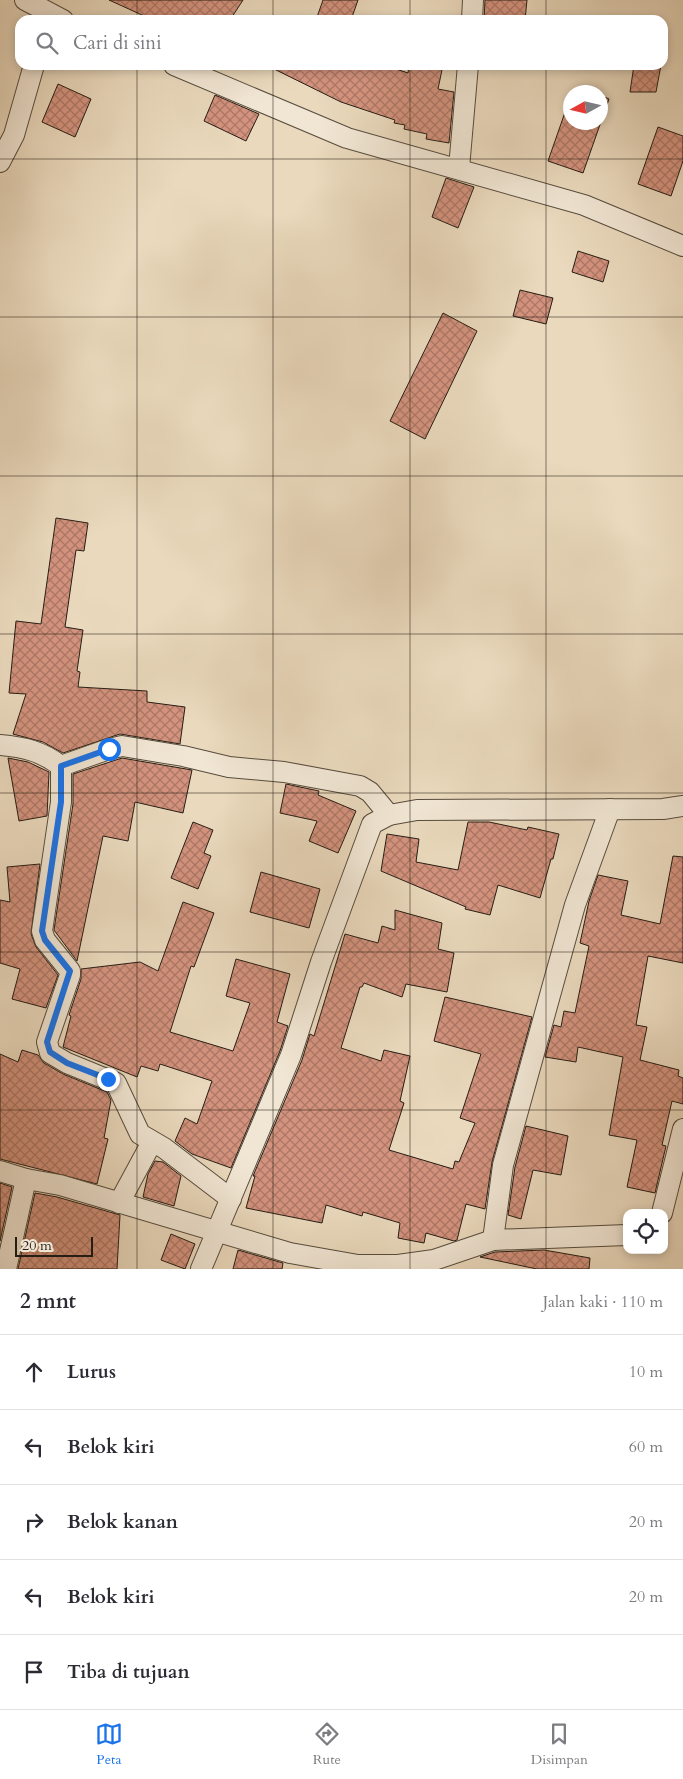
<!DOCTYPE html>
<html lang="id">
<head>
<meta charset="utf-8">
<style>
  :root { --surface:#fff; --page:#f7f7f7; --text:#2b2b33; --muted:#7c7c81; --line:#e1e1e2; --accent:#1a73e8 }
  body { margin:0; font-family:Cardo,serif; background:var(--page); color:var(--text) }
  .controls { position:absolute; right:15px; bottom:15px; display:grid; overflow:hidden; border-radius:10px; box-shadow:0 2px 8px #0003 }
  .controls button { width:45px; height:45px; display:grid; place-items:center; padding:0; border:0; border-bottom:1px solid var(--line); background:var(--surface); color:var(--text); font:25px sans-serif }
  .compass { position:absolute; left:563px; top:85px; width:45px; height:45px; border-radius:50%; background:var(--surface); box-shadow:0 2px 8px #0003; rotate:262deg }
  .scale { position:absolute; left:15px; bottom:12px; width:78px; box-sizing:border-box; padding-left:5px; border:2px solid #261d14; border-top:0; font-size:14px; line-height:18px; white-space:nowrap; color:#261d14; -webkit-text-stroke:4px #f1e6d4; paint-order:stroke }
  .stop { position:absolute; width:15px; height:15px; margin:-11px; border:4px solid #1a73e8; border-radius:50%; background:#fff }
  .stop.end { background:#1a73e8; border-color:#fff; box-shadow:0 1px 5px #0008 }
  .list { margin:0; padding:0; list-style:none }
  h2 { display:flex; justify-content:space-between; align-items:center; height:65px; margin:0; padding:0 20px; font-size:21px }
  h2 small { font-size:16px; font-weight:400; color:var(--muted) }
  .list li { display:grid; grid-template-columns:32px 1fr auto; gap:15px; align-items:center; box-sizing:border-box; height:75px; padding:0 20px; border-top:1px solid var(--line) }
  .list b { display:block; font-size:19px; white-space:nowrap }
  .list em { font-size:16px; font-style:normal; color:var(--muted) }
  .icon { flex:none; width:28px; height:28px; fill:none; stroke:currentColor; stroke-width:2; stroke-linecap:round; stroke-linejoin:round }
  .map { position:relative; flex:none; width:683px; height:1269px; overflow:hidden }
  .search { position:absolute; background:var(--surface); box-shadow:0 2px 8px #0003; left:15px; right:15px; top:15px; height:55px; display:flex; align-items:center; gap:12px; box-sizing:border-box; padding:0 18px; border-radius:15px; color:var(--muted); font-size:19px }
  .sheet { height:440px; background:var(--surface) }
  nav { display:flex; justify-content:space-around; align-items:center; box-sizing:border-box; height:70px; border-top:1px solid var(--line); background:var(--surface); font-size:14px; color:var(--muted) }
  nav a { display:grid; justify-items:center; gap:2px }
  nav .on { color:var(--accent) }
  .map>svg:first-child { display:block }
  .building { fill:url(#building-cross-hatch); stroke:#261d14 }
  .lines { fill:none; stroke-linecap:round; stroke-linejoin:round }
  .street-casing { stroke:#574c3e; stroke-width:22 }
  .street { stroke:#f1e6d4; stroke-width:20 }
  .route { stroke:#1a73e8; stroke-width:6 }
  .grid { fill:none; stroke:#261d14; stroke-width:1; stroke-opacity:0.55 }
</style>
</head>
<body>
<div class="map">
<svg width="683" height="1269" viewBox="0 0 683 1269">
  <defs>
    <pattern id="building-cross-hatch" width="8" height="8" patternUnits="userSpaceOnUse" patternTransform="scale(1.25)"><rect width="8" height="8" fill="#d4937e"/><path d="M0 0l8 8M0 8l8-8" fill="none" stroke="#ac7766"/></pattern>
  </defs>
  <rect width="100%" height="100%" fill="#ead9bd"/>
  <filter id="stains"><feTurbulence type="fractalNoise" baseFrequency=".004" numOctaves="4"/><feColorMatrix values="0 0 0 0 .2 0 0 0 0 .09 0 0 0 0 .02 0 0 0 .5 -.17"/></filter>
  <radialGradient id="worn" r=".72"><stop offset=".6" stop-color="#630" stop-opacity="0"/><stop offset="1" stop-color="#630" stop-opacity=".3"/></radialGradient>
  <g class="building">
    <path d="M109,0H243L230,20H153Z"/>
    <path d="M323,0H358L351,20H316Z"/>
    <path d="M485,0H527L525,20H484Z"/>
    <path d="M266,65H384L408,73L409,65H443L438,89L454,92L449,143L426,139L427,134L404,129L405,125L394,123L395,120L341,102Z"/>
    <path d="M634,65H661L656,92H630Z"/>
    <path d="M58,84L91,99L75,137L42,122Z"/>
    <path d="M215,95L259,114L246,141L204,121Z"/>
    <path d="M600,95L609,99L583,173L548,161L570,98V122H600Z"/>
    <path d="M658,127L683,136V161L671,196L638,184Z"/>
    <path d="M446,178L474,187L458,228L432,217Z"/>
    <path d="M578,251L609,261L603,282L572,272Z"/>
    <path d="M520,290L553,298L546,324L513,316Z"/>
    <path d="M443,313L477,331L425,439L390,421Z"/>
    <path d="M56,518L88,523L84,551L76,550L65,627L83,630L77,671L80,672L78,687L147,691V702L185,707L180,744L120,734L63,753L43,742L13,734L26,694L9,693L16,621L41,624Z"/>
    <path d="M8,758L28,762L49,772L47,816L19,821Z"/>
    <path d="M122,758L192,770L183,813L135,802L128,841L103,836L77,961L54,930L73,804V774Z"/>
    <path d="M286,784L319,791L318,795L356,811L338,853L309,841L317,821L280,813Z"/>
    <path d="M193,822L213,830L204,853L211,856L198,889L171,878Z"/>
    <path d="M468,822H489L527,830L528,827L559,834L553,859H551L540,898L498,885L490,915L465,909L466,907L381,871L387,834L419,839L416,862L458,870Z"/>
    <path d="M673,856L683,857V963L648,956L636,1025L647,1027L640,1060L679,1070L678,1076L683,1078V1104L672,1101L662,1145L666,1146L655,1193L627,1187L637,1140L609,1135L623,1057L578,1047L576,1062L545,1057L554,1025L561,1027L564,1011L575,1013L589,946L580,943L589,901L598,875L628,881L621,915L660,924Z"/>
    <path d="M40,864L31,934L36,947L58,975L46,1008L12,999L20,969L0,963V900L10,902L7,867Z"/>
    <path d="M261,872L320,889L309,928L250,912Z"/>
    <path d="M183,902L214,913L194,967L191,966L170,1032L233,1051L250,1003L226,996L236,959L290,974L277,1022L288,1026L280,1051L231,1168L192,1154L175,1141L185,1118L197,1124L212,1081L160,1064L158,1071L141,1066L137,1077L63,1047L71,1016L69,1015L81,979V969L140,962L158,971Z"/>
    <path d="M395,910L442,923L438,949L454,953L447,992L406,984L402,997L364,983L362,987H360L341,1048L381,1061L384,1050L410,1056L400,1101L404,1103L389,1150L453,1169L455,1161L459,1162L475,1123L460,1118L481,1054L434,1041L445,997L532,1017L492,1162L485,1209L466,1204L457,1240L454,1241L426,1233L424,1243L398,1238L400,1223L363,1212L362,1216L326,1205L322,1223L246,1208L255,1176H253L302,1060L310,1034L314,1036L345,934L378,943L382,926L395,930Z"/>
    <path d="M22,1050L38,1055L44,1063L63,1074L107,1092L111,1100L104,1138L108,1139L97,1184L0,1159V1054L18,1062Z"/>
    <path d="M526,1126L568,1136L561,1175L533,1170L521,1219L508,1215L515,1167Z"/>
    <path d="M155,1161L163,1162L181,1176L174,1206L143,1197L148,1174Z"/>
    <path d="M0,1183L12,1187L0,1241Z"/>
    <path d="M35,1193L57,1197L120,1215L117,1269H18Z"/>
    <path d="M171,1234L195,1244L185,1269L161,1260Z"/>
    <path d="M238,1250L283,1263L282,1269H233Z"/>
    <path d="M544,1250L590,1258L589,1269H537L480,1257L495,1252Z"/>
  </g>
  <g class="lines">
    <defs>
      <g id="street">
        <path d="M25,0L63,20"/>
        <path d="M472,20L473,0"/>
        <path d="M174,65L347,138L584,205L683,246"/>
        <path d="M0,162L14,135L34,65"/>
        <path d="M459,168L468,65"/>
        <path d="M0,745C24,747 41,751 61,766V802L42,931L45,940L70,971V975L47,1042L50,1053L67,1063L116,1083L140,1134L164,1148L231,1199"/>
        <path d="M61,766L109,749L122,746L183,756L229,767L284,772L360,786L370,792L389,815"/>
        <path d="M0,1171L26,1179L60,1185L290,1253L358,1265H398L434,1260L493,1240L503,1165L575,905L610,809"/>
        <path d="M119,1203L152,1142"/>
        <path d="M662,1213L683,1129"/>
        <path d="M493,1240L627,1235"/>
        <path d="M6,1269L26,1179"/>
        <path d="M201,1269L291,1055L321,962L372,824L389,815L417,810L663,809L683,806"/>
      </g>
    </defs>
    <use href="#street" class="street-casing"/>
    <use href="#street" class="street"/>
  </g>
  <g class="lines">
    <path class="route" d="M108,1079L67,1063L50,1052L47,1042L70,971L45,940L42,931L61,802V766L109,749"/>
  </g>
  <path class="grid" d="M137,0V20M273,0V20M410,0V20M546,0V20M137,65V1269M273,65V1269M410,65V1269M546,65V1269M0,159H683M0,317H683M0,476H683M0,634H683M0,793H683M0,952H683M0,1110H683"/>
  <rect width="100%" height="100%" filter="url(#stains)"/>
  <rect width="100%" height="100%" fill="url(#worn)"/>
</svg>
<div class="controls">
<button><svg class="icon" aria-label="locate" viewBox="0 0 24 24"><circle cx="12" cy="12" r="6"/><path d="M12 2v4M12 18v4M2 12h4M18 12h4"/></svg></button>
</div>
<svg class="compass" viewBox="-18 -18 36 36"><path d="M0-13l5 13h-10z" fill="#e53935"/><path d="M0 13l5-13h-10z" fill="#7c7c81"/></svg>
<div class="scale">20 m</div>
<div class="stop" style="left:109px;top:749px"></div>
<div class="stop end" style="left:108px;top:1079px"></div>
<div class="search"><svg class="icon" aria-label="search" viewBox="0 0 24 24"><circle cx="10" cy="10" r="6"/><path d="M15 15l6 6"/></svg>Cari di sini</div>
</div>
<section class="sheet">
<h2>2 mnt<small>Jalan kaki · 110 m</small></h2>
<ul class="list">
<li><svg class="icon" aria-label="ahead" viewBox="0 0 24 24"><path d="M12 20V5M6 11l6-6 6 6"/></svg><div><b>Lurus</b></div><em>10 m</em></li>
<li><svg class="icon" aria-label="left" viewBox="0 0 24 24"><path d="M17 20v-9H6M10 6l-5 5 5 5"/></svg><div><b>Belok kiri</b></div><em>60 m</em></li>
<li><svg class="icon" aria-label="right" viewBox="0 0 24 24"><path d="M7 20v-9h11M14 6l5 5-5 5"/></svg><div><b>Belok kanan</b></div><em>20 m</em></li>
<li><svg class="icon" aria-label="left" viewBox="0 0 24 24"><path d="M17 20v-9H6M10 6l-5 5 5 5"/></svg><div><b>Belok kiri</b></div><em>20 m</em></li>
<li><svg class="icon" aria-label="arrive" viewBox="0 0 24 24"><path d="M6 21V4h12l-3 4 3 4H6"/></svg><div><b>Tiba di tujuan</b></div></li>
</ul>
</section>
<nav>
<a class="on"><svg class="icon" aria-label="map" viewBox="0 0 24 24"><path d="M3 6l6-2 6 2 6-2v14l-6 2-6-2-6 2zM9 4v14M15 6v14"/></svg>Peta</a>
<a><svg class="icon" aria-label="directions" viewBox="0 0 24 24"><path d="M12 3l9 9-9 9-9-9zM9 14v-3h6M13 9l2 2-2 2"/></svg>Rute</a>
<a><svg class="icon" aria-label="saved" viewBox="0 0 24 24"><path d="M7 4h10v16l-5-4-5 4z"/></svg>Disimpan</a>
</nav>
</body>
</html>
